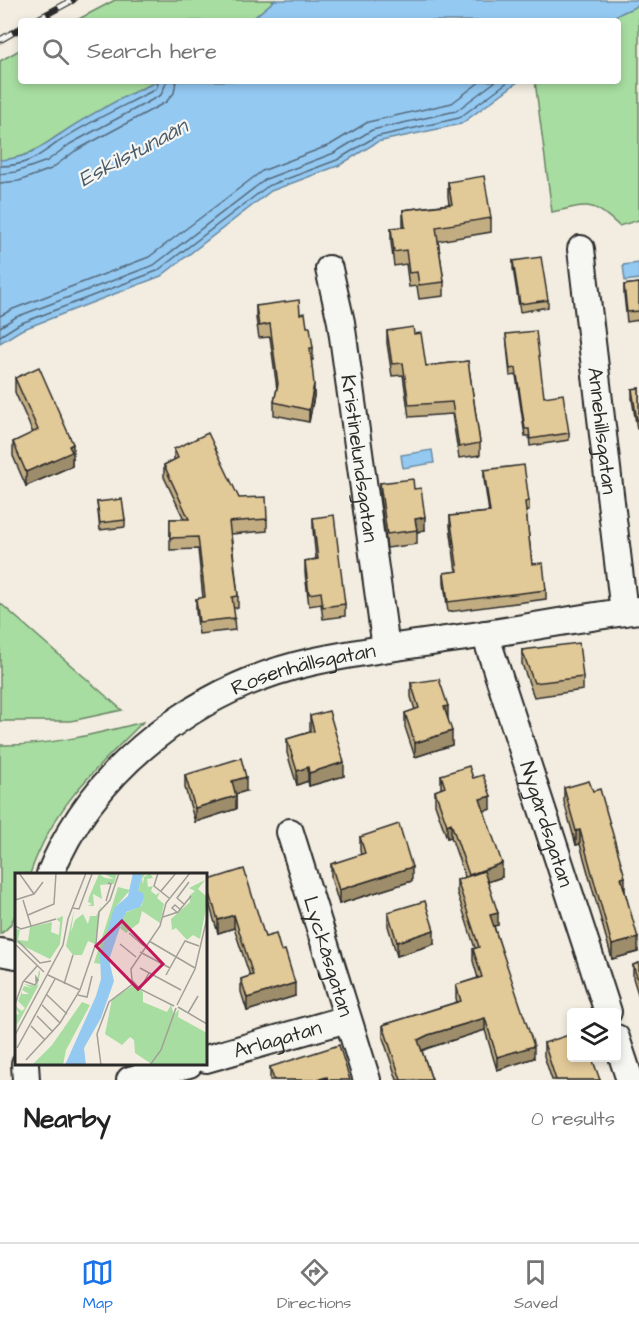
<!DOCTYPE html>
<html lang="en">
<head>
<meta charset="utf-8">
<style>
  :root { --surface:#fff; --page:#f2f2f2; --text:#222; --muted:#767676; --line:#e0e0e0; --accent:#1a73e8 }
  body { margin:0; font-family:"Architects Daughter",sans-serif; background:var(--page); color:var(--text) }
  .controls { position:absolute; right:18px; bottom:18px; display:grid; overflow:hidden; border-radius:6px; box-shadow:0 3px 9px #0003 }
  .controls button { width:54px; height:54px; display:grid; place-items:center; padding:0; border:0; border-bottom:2px solid var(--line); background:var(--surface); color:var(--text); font:30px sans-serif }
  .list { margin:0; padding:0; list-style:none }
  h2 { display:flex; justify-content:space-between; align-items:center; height:78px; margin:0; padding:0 24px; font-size:26px }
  h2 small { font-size:20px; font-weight:400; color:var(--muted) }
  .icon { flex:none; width:33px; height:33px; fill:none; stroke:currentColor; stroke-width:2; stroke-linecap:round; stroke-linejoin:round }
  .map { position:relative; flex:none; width:639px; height:1080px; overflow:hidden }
  .search { position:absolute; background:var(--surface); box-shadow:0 3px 9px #0003; left:18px; right:18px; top:18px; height:66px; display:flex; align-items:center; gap:15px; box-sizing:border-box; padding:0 21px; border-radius:6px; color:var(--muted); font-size:22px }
  .sheet { height:162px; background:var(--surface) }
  nav { display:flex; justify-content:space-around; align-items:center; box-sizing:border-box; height:84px; border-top:2px solid var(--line); background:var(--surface); font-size:16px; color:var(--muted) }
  nav a { display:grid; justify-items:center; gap:3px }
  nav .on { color:var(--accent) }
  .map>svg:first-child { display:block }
  .green { fill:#a7dda0; stroke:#698466; stroke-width:1.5 }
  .water { fill:#94c9f2; stroke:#6a8aa2; stroke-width:1.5 }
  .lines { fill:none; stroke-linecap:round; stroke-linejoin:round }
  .shore { stroke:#556a7b; stroke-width:1.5 }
  .street-casing { stroke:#2b2b2b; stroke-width:30 }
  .street { stroke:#f6f6f2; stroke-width:26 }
  .rail-casing { stroke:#2b2b2b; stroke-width:7 }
  .rail { stroke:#f6f6f2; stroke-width:4.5; stroke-dasharray:14; stroke-linecap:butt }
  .wall { fill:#c2ad83; stroke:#2b2b2b; stroke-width:1.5 }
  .shaded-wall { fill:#9e8d6a; stroke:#2b2b2b; stroke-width:1.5 }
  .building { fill:#e2c998; stroke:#2b2b2b; stroke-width:1.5 }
  .labels { text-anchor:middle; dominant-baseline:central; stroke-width:4.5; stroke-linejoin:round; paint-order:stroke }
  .street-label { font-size:21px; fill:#2b2b2b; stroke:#f6f6f2 }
  .water-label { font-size:22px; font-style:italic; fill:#4a5a67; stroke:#f6f6f2 }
  .inset-road { fill:none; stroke:#a29f98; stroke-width:1.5 }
  .view { fill:#c2185b; fill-opacity:0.15; stroke:#c2185b; stroke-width:3 }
  .inset-edge { fill:none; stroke:#2b2b2b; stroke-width:3 }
</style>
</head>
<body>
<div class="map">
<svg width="639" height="1080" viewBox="0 0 639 1080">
  <rect width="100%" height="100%" fill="#f2ede0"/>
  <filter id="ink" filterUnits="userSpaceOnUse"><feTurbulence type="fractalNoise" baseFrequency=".0167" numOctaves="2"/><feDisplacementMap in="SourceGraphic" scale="12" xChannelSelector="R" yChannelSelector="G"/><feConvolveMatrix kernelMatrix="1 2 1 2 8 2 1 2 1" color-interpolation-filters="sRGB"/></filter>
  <g filter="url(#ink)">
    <g class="green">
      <path d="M115,0H275L250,21H75Z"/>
      <path d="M639,5V220L619,226C591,199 588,205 552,212L535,81H618V21H604Z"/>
      <path d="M21,49V81H160C136,89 84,118 62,133C40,147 28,158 0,160V61Z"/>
      <path d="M0,603L122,710L71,721H0Z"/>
      <path d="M143,722C94,770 53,807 30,874H16C16,897 22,921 0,934V745C49,746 96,734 143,722Z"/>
    </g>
    <g class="water">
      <path d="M275,0H639V5L604,21H250Z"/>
      <path d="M161,81H519L461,124L377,142L340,165L271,191L161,276L21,330L0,343V160C30,158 39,148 62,133C84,118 136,89 161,81Z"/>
      <path d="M639,263V279L625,281L623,265Z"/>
      <path d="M432,450L434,463L403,468L401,455Z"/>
    </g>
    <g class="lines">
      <g class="shore">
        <path d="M0,166C32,166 42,152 66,137C94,119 126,105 156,89L159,81"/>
        <path d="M0,174L16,172L47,161L70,144L161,95L167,81"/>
        <path d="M0,183L19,181L51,169L75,151L166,102L174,93L176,81"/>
        <path d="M0,316L13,309L149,257L262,171L330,145L368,122L452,103L481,81"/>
        <path d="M0,327L16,317L154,265L266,179L334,153L372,130L456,111L496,81"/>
        <path d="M0,336L19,324L157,271L268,186L337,160L375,137L459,118L509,81"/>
      </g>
      <defs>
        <g id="street">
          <path id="s1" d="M581,249L624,612"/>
          <path id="s2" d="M329,269L341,322L386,648"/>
          <path id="s3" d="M485,634L608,1012"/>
          <path id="s4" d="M290,832L367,1080"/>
          <path id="s5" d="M50,874C93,767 199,687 311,662C364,650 419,644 473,636C528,628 583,617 639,610"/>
          <path d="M0,952L16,955"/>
          <path d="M616,1038L630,1080"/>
          <path id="s6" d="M206,1059L347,1019"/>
          <path d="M25,1064L26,1080"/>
          <path d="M130,1080L189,1064"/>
        </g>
      </defs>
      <use href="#street" class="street-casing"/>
      <use href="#street" class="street"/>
      <defs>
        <g id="rail">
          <path d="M34,21L73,0"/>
          <path d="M0,40L21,28"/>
        </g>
      </defs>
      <use href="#rail" class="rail-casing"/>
      <use href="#rail" class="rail"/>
    </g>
    <g class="wall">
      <path d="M448,182L491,218V232L438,241L444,282V296L419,299L417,286L409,287L406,264L394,266L391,242V228L403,227V210L449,204L448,196Z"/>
      <path d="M513,261L548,300V307L520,312L513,268Z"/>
      <path d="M639,283V320L627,322L624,294V285Z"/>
      <path d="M256,306L300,314L307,327L313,348V360H311L314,396L309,422L274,415V402L277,389L270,337L259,338L256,318Z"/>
      <path d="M387,331L414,334L426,366L468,361L480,443V455L459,458L452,414L409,417L403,375L392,376L387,343Z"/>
      <path d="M506,334L544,397L569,433V440L530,446L529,436H525L516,375L510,376Z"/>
      <path d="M15,378L73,458H72V466L26,486L13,456V442L33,433L15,392Z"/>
      <path d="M639,388V429H637L632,399V389Z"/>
      <path d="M174,449L267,519V531L231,534L238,596V608H233L235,630L199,634L196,611V599L203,598L198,549L170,550V519H184L164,477V465L174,460Z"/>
      <path d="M484,470L529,501V511H526L532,564L546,590V599L448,612L444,583V573L456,572L450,526V516L489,512L484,479Z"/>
      <path d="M380,483L414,489L425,530L417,532V544L387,548L380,497Z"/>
      <path d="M97,502L125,520V527L100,530Z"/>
      <path d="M313,518L345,604V616L323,619L321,604L309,606L305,573V561L316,559L313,530Z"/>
      <path d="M522,650L583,677V690L534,697L522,664Z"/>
      <path d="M411,683L448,719L452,745L415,757L405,727V713L415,710L411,697Z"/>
      <path d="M310,716L344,776L309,786L308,781L297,785L287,753V739L310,732Z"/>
      <path d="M185,775L246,791L236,794V809L195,822L185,788Z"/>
      <path d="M441,775L473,778L491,809L484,811L502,877L488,882L498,925L494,926L534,1058L497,1070L485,1030L428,1048L422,1051L432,1080H397L383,1038V1025L457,1002L456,998V985L478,978L473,961V949L475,948L457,892V880L465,877L451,837L447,838L435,804V791L441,789Z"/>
      <path d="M564,788L625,891L638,952L612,959L580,844L576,845L564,802Z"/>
      <path d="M360,837L412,881L339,904L331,878V864L361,855L360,850Z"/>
      <path d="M206,881L265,937L295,996L247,1011L241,992V979L250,976L234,928L218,933L206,893Z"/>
      <path d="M388,912L434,944L397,956L388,926Z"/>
      <path d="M639,963V997L633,978V965Z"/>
      <path d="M544,1043L600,1080H552L544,1056Z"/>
      <path d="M270,1067L350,1080H270Z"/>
    </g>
    <g class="shaded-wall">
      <path d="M314,384V396L309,422V410Z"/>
      <path d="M73,444V458H72V466L26,486V472Z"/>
      <path d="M425,517V530L417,532L415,519Z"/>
      <path d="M448,706V720L444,707Z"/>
      <path d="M452,731V745L415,757V743Z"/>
      <path d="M344,762V776L309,786V773Z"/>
      <path d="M308,767V781L297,785V771Z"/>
      <path d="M246,777V791L232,795V781Z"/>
      <path d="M236,796V809L195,822V808Z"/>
      <path d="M491,796V809L480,812V799Z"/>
      <path d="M451,823V837L447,838V825Z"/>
      <path d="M580,830V844L576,845V831Z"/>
      <path d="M502,863V877L469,888V875Z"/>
      <path d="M412,867V881L339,904V890Z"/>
      <path d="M625,877V891L621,878Z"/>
      <path d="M498,913V925L490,927V915Z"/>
      <path d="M234,915V928L218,933V920Z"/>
      <path d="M434,930V944L397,956V942Z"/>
      <path d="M638,938V952L612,959V945Z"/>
      <path d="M295,983V996L247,1011V998Z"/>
      <path d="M485,1018V1030L428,1048L418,1052V1040L428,1035Z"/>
      <path d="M534,1046V1058L497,1070V1057Z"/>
      <path d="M327,1077V1080H316Z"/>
    </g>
    <g class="building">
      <path d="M484,176L491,218L436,227L444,282L419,285L417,272L409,273L406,250L394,252L391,228L405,227L403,210L452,204L448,182Z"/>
      <path d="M541,257L548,300L520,304L513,261Z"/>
      <path d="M639,283V311L627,312L624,285Z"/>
      <path d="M299,300L300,314L305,313L307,327H310L313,348H310L314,384L309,410L274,402L278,384L270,324L259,326L256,306Z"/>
      <path d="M413,327L414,334L421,333L426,366L468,361L480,443L459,447L452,402L409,405L403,363L392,364L387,331Z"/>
      <path d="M536,331L544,397L563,394L569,433L530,439L529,429H525L516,368L510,369L506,334Z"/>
      <path d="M39,367L73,444L69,446L72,452L26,472L13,442L38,430L15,378Z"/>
      <path d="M639,388V420H637L632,389Z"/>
      <path d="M208,433L239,498L266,497L267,519L229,522L238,596L232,597L235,618L199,622L196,599L205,597L198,537L170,538V519H189L164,465L178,458L174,449Z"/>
      <path d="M524,465L529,501L525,502L532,564L543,563L546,590L448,602L444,573L458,571L450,516L490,512L484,470Z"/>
      <path d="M413,479L414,489L421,488L425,517L415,519L417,530L387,534L380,483Z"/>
      <path d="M122,499L125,520L100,523L97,502Z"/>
      <path d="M334,515L345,604L323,607L321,592L309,594L305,561L318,559L313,518Z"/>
      <path d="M579,643L583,677L534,683L522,650Z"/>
      <path d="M439,679L448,706L444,707L452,731L415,743L405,713L419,708L411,683Z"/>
      <path d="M329,711L344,762L309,773L308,767L297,771L287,739L314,731L310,716Z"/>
      <path d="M241,758L246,777L232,781L236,796L195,808L185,775Z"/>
      <path d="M469,766L473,778L483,775L491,796L480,799L502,863L469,875L451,823L447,825L435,791L445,787L441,775Z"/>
      <path d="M589,781L593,791L600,789L625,877L621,878L638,938L612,945L580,830L576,831L564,788Z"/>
      <path d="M399,824L412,867L339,890L331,864L365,853L360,837Z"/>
      <path d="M244,869L265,937L276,934L281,951L285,950L295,983L247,998L241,979L253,975L234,915L218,920L206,881Z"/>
      <path d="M484,871L498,913L490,915L534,1046L497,1057L485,1018L428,1035L418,1040L432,1080H401L383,1025L461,1001L456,985L482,977L473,949L479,947L457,880Z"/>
      <path d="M425,901L434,930L397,942L388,912Z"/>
      <path d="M639,963V983L633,965Z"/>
      <path d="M572,1034V1058H592L600,1080H556L544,1043Z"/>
      <path d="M339,1045L350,1080H328L327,1077L316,1080H274L270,1067Z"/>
    </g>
  </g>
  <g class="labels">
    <g class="street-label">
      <text stroke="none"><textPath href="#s1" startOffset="183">Annehillsgatan</textPath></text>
      <text stroke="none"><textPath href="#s2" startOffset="192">Kristinelundsgatan</textPath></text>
      <text stroke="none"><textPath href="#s5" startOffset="340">Rosenhällsgatan</textPath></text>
      <text stroke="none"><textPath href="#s3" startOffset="200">Nygårdsgatan</textPath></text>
      <text stroke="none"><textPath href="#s4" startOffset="130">Lyckåsgatan</textPath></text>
      <text stroke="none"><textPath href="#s6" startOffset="74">Arlagatan</textPath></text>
    </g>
    <g class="water-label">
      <text transform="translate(133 153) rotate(-28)">Eskilstunaån</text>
    </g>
  </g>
  <g transform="translate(15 873)">
    <rect width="192" height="192" fill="#f2ede0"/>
    <path d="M88,0H102L99,11L85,12L87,26L78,21L79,33H73L77,31L73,29L74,24L84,1L90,5L99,6ZM128,0H131L127,6L128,11L129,4L135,0L138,5L132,6L133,14L138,13L136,18L141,22L145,19L142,25L149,31L145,50L127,38L124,50L111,60L105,55L110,40L126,33L129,26L123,18ZM190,7L183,16L191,23L192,30L185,66L178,62L172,67L161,55L157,57L156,46L175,29L174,23L180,18L174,15ZM103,14L115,17L99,36L86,91L79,90ZM86,33L80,71L73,68L67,82H58L51,73L59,37L56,59L60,47L68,41L73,51L75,43H81ZM48,43L45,71L35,86L0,69V55L5,57L3,67L13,68L15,54L37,49L36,59L44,62L45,49L41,46ZM24,97L25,99V101L22,113L24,111L22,115L0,156L4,147L0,153V142L4,141L0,133L7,138L10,135L3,128L7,118V121H14L7,117L9,113L17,115L9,111L21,113ZM119,112L128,119V129L152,139L156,132L159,142L164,136L163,144L192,160V192H138L120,180L119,167L115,164L107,172L90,161L97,126ZM67,129L75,132L51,177L48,192H17L37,172Z" fill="#a7dda0"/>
    <path d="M118,0H128L123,18L128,20L129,26L125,34L111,39L106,51L94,87L99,108L86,145L69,175L71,192H50L81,123L86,106L85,83L94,52L99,35L113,23Z" fill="#94c9f2"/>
    <path class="inset-road" d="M4,0L19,21M143,0L139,13L154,25M146,18L161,0M0,27L19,21L28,9M8,27L16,53M91,28L96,11L93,10M170,32L162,25L174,9M58,35L64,36L77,1M163,40L157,35L160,32L166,37M13,42L39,31L41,0M148,44L163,39L176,23M0,53L6,56L41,46M114,60L129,73M3,68L25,90L36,88M134,68L180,95M0,71L29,99M105,71L121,84M125,79L155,95M125,95L166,117M33,102L65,117M151,102L170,68L184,73M9,108L20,112L23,107L21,104V109M49,111L58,82M125,116L134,100M32,122L52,141M63,122L72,124L77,103M0,131L8,109L23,92M27,132L45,150M162,132L180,96L192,45M159,133L125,116L117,107L116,96L145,53L151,30L175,0M163,134L192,151M173,140L183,123M22,143L38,159M16,153L30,167M0,162L48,72L53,46L71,0M2,175L40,106M11,187L45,150L65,117L81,70L84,39L95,27L104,0M86,192L82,161L94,129L119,110M135,192L146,177L161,135"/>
    <path class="view" d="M107,48L148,91L123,116L81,73Z"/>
    <rect width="192" height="192" class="inset-edge"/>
  </g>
</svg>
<div class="controls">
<button><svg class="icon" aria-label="layers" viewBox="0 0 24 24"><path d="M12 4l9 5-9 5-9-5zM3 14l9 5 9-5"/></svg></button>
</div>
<div class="search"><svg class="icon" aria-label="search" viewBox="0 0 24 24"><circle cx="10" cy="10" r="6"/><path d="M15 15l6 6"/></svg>Search here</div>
</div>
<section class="sheet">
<h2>Nearby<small>0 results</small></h2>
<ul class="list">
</ul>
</section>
<nav>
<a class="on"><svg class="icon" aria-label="map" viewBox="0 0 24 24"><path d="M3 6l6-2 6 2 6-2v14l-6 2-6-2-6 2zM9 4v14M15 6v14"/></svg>Map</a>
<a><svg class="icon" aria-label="directions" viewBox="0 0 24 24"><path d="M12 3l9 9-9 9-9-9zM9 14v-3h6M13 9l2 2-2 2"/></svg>Directions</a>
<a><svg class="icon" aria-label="saved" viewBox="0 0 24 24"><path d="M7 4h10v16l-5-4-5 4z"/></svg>Saved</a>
</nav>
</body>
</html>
